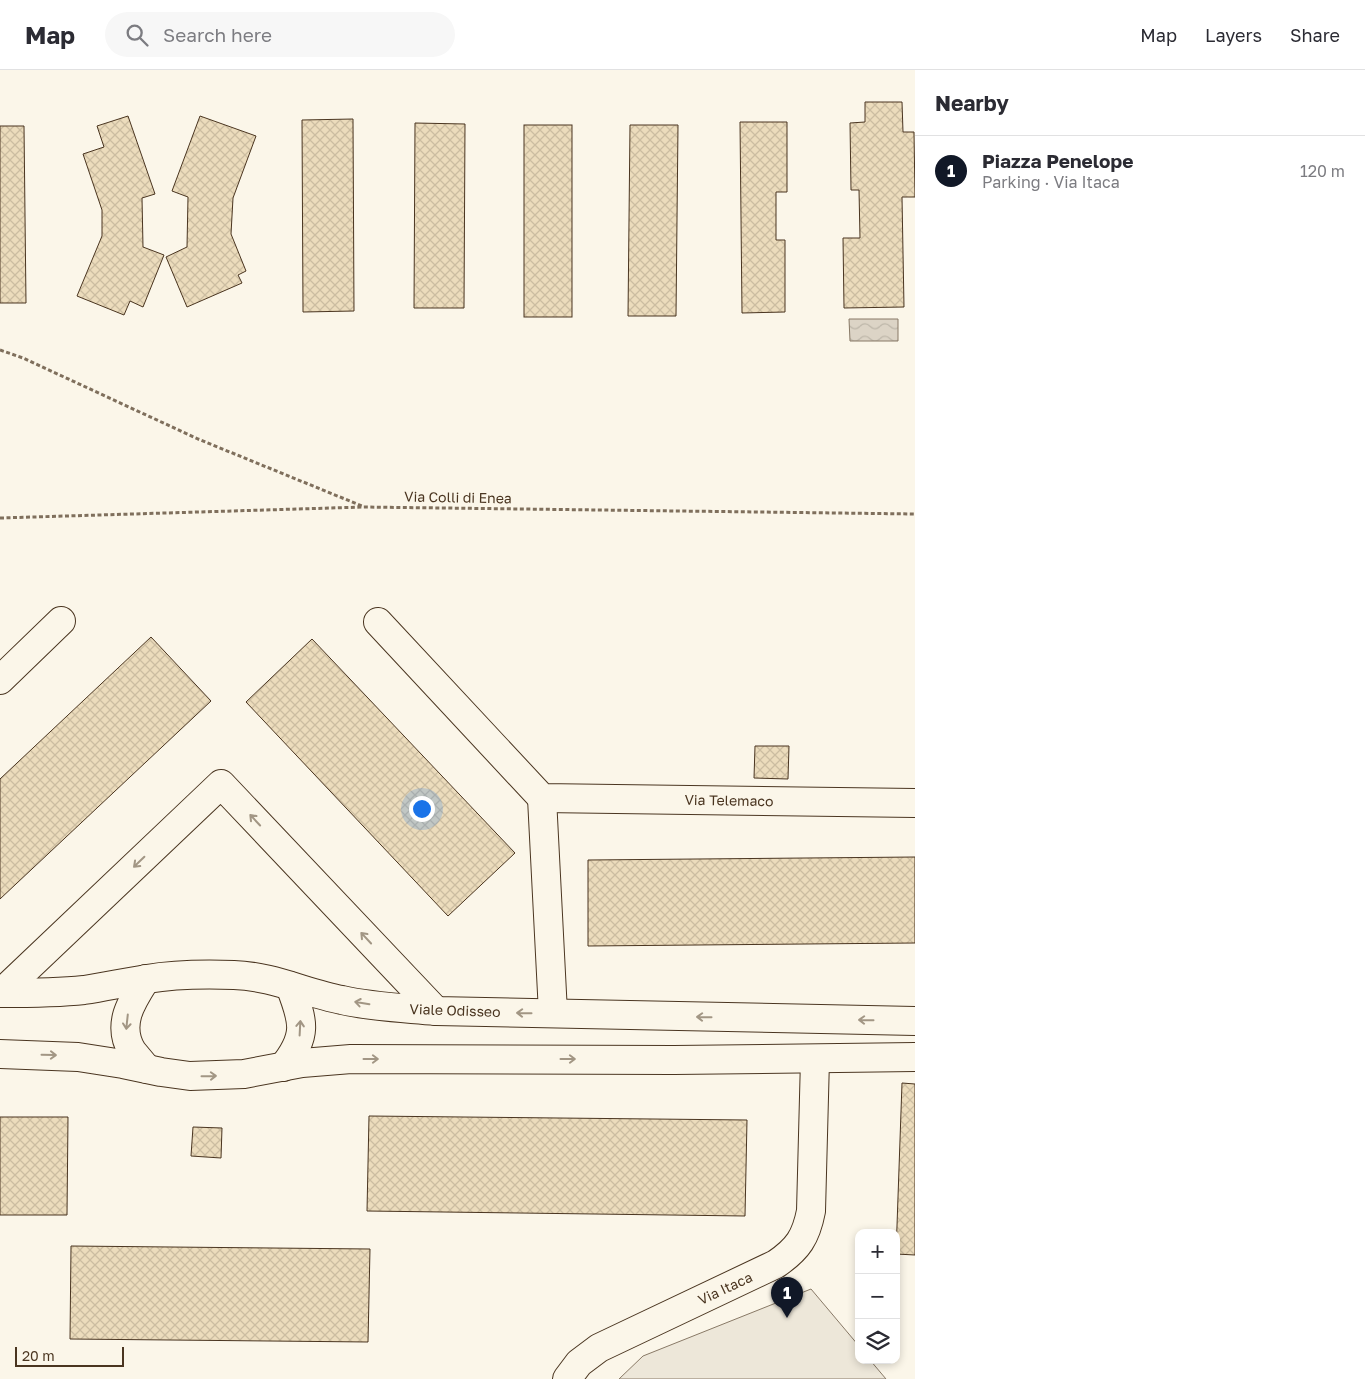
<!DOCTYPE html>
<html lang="en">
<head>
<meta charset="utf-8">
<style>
  :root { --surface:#fff; --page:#f7f7f7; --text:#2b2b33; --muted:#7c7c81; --line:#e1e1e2; --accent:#111827 }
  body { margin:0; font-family:"Golos Text",sans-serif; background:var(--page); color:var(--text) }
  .controls { position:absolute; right:15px; bottom:15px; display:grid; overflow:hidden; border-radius:10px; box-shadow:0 2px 8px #0003 }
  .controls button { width:45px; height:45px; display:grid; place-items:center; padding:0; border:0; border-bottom:1px solid var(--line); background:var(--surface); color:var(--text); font:25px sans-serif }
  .scale { position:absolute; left:15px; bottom:12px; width:109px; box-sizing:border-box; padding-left:5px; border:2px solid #4a3520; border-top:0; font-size:14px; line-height:18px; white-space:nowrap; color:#4a3520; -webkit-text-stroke:4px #fbf6e9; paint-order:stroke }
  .you { position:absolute; left:421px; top:738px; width:18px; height:18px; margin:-12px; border:4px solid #fff; border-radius:50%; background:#1a73e8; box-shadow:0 0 0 8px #1a73e833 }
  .badge { display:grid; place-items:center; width:32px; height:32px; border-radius:50%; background:var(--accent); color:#fff; font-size:16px; font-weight:700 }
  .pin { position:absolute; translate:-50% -41px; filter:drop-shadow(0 1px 2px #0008) }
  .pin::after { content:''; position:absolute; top:26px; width:18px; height:15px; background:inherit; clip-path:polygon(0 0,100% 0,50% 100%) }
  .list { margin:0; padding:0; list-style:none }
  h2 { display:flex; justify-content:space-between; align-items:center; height:65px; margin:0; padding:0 20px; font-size:21px }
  h2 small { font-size:16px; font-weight:400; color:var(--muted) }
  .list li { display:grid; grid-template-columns:32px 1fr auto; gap:15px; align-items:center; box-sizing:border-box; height:70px; padding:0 20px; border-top:1px solid var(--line) }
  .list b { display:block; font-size:19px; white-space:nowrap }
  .list p { margin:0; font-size:16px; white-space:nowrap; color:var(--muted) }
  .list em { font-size:16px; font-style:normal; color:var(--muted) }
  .icon { flex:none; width:28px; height:28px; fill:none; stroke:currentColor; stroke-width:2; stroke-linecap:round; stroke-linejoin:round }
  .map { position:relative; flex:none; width:915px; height:1309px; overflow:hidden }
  header { display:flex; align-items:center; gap:30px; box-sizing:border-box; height:70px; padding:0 25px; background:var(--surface); border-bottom:1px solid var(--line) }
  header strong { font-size:24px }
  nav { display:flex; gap:28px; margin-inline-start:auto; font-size:18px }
  .search { width:350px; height:45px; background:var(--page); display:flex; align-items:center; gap:12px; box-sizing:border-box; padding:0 18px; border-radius:28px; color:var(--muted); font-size:19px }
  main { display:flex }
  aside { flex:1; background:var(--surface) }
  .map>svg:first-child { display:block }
  .parking { fill:#ede7d9; stroke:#887966 }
  .water { fill:url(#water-waves); stroke:#887966 }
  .building { fill:url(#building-cross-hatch); stroke:#4a3520 }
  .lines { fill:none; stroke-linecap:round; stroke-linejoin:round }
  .minor-casing { stroke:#4a3520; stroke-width:30 }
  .path { stroke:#7f6f5c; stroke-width:3; stroke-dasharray:4 2.5; stroke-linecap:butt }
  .minor { stroke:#fbf6e9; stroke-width:28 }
  .oneway { stroke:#a29684 }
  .labels { text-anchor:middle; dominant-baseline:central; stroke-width:4; stroke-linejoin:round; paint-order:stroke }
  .street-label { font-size:14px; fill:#4a3520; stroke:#fbf6e9 }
</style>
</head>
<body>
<header>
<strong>Map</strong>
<div class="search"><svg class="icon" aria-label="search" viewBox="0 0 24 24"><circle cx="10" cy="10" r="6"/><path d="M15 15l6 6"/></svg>Search here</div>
<nav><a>Map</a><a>Layers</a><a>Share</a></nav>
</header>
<main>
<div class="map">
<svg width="915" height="1309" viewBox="0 0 915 1309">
  <defs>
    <pattern id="water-waves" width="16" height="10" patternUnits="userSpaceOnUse" patternTransform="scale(1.25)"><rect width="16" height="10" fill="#dcd4c6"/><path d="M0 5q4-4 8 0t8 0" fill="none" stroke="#beb7aa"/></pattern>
    <pattern id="building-cross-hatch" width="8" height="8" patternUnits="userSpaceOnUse" patternTransform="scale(1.25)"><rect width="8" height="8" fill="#ecdcbc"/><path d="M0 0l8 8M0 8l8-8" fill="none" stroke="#ccbda1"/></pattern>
  </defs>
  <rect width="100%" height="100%" fill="#fbf6e9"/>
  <path class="parking" d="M811,1219L859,1276V1290H870L886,1309H619L643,1286Z"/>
  <path class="water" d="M849,249H898V271H850Z"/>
  <g class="building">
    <path d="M865,32H902L903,62H914L915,127H902L904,237L844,238L843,168H860L859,120H851L850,53L865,52Z"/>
    <path d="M128,46L155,124L142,128L143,177L164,185L143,237L130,231L124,245L77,226L102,166V140L83,84L104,77L97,56Z"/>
    <path d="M200,46L256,66L233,128L231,164L246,201L238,205L242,213L187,237L166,187L187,177L188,127L172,121Z"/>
    <path d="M353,49L354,241L303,242L302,50Z"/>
    <path d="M740,52H787V122H776V170H785V242L742,243Z"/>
    <path d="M415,53L465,54L464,238H414Z"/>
    <rect x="524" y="55" width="48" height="192"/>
    <path d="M630,55H678L676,246H628Z"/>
    <path d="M0,56H24L26,233H0Z"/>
    <path d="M151,567L211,631L0,829V709Z"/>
    <path d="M312,569L515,783L448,846L246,632Z"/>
    <path d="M755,676H789L788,709L754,708Z"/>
    <path d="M915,787V873L588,876V790Z"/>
    <path d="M902,1013L915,1014V1185L896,1184Z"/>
    <path d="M369,1046L747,1050L745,1146L367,1141Z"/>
    <path d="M0,1047H68L67,1145H0Z"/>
    <path d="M193,1057L222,1058L221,1088L191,1086Z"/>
    <path d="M71,1176L370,1179L368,1272L70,1269Z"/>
  </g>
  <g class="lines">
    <defs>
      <g id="minor">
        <path d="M378,552L542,728L915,733"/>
        <path d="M0,610L61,551"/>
        <path d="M542,728L553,943"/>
        <path d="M146,909C132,931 116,954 132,981C137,987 142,993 147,999"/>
        <path d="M0,923C28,923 56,923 84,920C105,917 126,912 147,909C176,904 206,904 234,905C271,906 306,923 342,930C372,937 405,938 436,941L915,951"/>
        <path d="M1,923L221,714L436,941"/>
        <path d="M0,984L78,987L123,994L161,1002L190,1006L244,1004L302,993L351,989L674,990L915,987"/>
        <path d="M283,997C308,966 304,952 290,916"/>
        <path d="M567,1309L579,1293L599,1278L776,1194C798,1179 806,1167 811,1141L815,989"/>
      </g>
    </defs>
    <use href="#minor" class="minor-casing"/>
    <g class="path">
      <path d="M0,280L23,288L198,369L362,436"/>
      <path d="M0,448L364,437L915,444"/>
    </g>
    <use href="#minor" class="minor"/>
  </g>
  <defs><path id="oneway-shaft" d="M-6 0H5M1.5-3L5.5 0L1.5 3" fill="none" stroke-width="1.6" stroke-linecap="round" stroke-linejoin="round" transform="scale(1.25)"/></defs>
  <g class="oneway">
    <use href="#oneway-shaft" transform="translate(255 750) rotate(-133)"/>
    <use href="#oneway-shaft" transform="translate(139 792) rotate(136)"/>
    <use href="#oneway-shaft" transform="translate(366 868) rotate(-133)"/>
    <use href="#oneway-shaft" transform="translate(362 933) rotate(-171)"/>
    <use href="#oneway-shaft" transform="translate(524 943) rotate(-179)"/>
    <use href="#oneway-shaft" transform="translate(704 947) rotate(-179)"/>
    <use href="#oneway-shaft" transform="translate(866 950) rotate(-179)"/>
    <use href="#oneway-shaft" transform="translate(127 952) rotate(96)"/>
    <use href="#oneway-shaft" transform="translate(300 958) rotate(-87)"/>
    <use href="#oneway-shaft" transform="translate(49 985) rotate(1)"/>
    <use href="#oneway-shaft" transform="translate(371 989)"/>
    <use href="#oneway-shaft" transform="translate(568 989)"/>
    <use href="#oneway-shaft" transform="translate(209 1006) rotate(-1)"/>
  </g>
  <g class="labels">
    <g class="street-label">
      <text transform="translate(458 427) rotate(1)">Via Colli di Enea</text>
      <text transform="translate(729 730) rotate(1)">Via Telemaco</text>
      <text transform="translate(455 940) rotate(2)">Viale Odisseo</text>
      <text transform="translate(725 1218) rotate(-25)">Via Itaca</text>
    </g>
  </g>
</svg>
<div class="controls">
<button>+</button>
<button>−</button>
<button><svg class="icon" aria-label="layers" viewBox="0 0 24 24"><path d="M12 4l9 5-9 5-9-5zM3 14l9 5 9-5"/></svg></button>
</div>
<div class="scale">20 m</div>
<div class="you"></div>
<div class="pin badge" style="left:787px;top:1248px">1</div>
</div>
<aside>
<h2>Nearby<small></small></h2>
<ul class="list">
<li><span class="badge">1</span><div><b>Piazza Penelope</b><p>Parking · Via Itaca</p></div><em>120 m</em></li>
</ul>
</aside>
</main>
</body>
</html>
